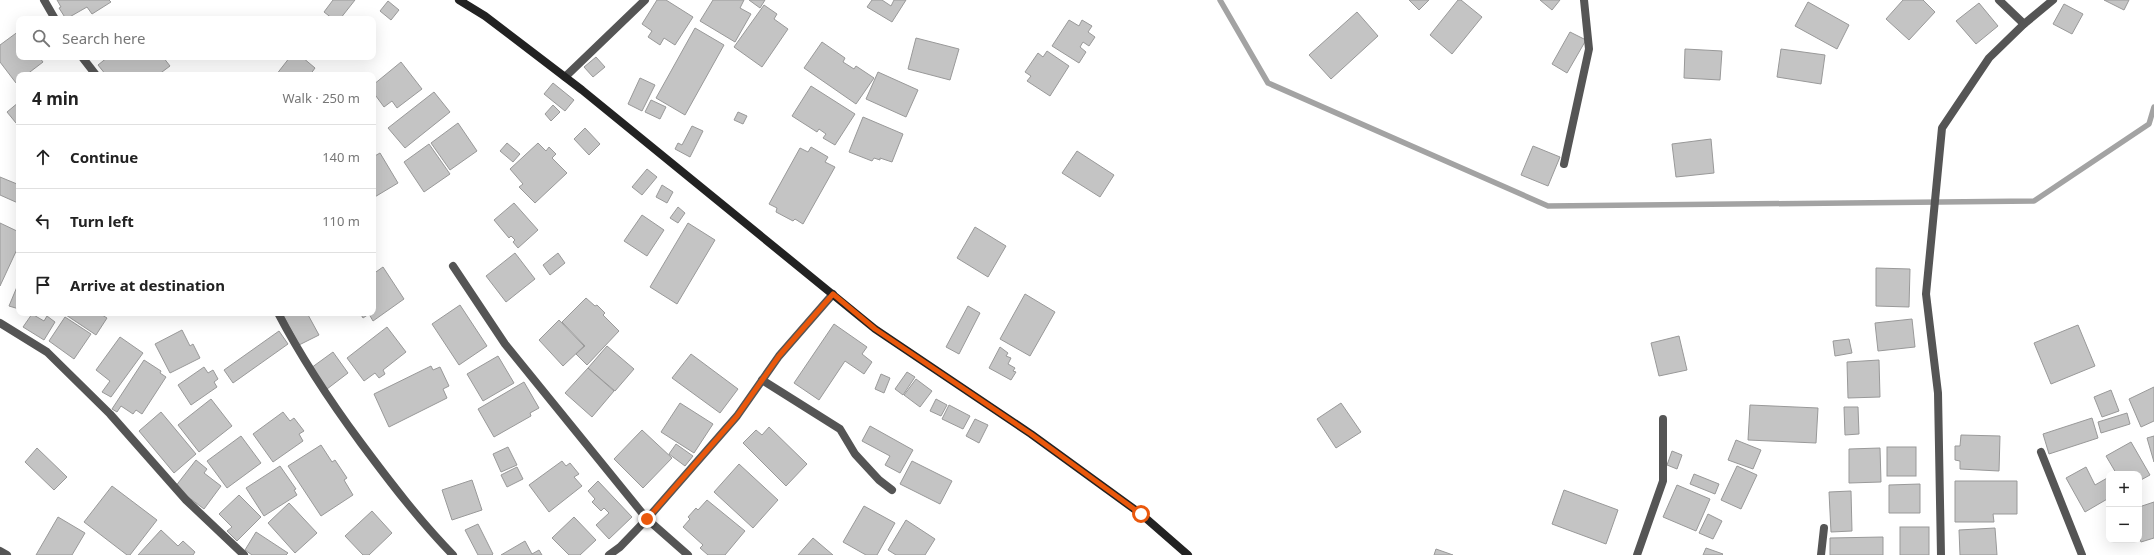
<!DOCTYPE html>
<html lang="en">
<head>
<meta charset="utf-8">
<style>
  :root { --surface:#fff; --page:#f6f6f6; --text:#222; --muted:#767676; --line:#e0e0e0 }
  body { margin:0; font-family:"Noto Sans",sans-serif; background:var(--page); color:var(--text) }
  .controls { position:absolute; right:12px; bottom:12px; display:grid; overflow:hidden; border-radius:8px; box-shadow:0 4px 16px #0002 }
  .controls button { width:36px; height:36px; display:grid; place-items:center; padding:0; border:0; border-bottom:1px solid var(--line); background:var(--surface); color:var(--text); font:20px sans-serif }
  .stop { position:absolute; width:12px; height:12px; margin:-9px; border:3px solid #ea580c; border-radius:50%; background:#fff }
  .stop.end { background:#ea580c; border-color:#fff; box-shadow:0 1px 4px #0008 }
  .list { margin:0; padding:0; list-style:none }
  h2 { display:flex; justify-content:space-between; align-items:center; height:52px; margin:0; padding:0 16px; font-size:17px }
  h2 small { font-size:13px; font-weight:400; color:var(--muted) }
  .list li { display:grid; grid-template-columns:26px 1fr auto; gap:12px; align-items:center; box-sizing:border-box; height:64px; padding:0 16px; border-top:1px solid var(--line) }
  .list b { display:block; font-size:15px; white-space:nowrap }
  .list em { font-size:13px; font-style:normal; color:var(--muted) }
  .icon { flex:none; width:22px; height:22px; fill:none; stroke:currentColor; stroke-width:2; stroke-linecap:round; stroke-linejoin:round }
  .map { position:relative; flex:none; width:2154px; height:555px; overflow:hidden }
  .search { position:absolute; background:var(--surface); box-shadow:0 4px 16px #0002; left:16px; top:16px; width:360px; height:44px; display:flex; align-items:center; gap:10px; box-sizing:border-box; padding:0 14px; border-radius:8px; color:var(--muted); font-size:15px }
  .panel { position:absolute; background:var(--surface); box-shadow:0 4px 16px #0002; left:16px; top:72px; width:360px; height:244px; border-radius:8px }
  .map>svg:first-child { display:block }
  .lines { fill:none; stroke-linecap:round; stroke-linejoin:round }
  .stream { stroke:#a3a3a3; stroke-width:5.5 }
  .building { fill:#c4c4c4; stroke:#999 }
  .street { stroke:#555; stroke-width:8 }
  .secondary { stroke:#222; stroke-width:8 }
  .route { stroke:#ea580c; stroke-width:5 }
</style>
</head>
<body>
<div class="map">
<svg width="2154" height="555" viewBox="0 0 2154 555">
  <rect width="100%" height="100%" fill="#fff"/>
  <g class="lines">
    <path class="stream" d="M1220,0L1268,83L1548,206L2034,201L2149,124L2154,107"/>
  </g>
  <g class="building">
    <path d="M57,0H109L111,2L92,14L87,7L66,19L59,8L61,7Z"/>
    <path d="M333,0H355L340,19H333L324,12Z"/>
    <path d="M657,0H666L693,17L675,45L664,38L660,45L648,37L652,31L642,24Z"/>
    <path d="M713,0H744L740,8L751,14L735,42L700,21Z"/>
    <path d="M749,0H765L760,8Z"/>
    <path d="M872,0H882L891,6L894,0H906L892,22L867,7Z"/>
    <path d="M1409,0H1429L1419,10Z"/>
    <path d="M1458,0H1461L1482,17L1452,54L1430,35Z"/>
    <path d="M1540,0H1560L1552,10Z"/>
    <path d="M1903,0H1923L1935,12L1909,40L1886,19Z"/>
    <path d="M2104,0H2129L2124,10Z"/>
    <path d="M388,1L399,10L391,20L380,11Z"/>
    <path d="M1808,2L1849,25L1837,49L1795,26Z"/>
    <path d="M1979,3L1998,26L1976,44L1956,21Z"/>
    <path d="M2064,4L2083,14L2072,34L2053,24Z"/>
    <path d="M764,5L777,14L774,19L788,29L762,67L734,47Z"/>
    <path d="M1357,12L1378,36L1331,79L1309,55Z"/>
    <path d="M1069,20L1079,26L1082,20L1092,26L1088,32L1095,37L1089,46L1083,42L1080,47L1086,52L1079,63L1052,46Z"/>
    <path d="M695,28L724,45L685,115L656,98Z"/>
    <path d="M19,31V57H39L43,62L26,75H19V80L16,83L0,62V45Z"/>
    <path d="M1570,32L1586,40L1567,73L1552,64Z"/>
    <path d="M916,38L959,49L950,80L908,69Z"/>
    <path d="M822,42L845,58L843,62L854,69L856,66L874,78L856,104L804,68Z"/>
    <path d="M1685,49L1722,51L1720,80L1684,78Z"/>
    <path d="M1781,49L1825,55L1821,84L1777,77Z"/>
    <path d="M1047,51L1069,66L1050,96L1027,81L1031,76L1025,72L1038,53L1043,57Z"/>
    <path d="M108,57H163L170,66L158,75H106L98,65Z"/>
    <path d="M290,57H302L315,68L310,75H276Z"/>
    <path d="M596,57L605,67L593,77L584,67Z"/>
    <path d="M401,62L422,89L397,108L392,101L384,107L373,92V85Z"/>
    <path d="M878,72L918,90L906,117L866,99Z"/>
    <path d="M640,78L655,85L642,111L628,104Z"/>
    <path d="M553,83L574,100L565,111L544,94Z"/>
    <path d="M811,86L855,114L835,145L823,138L826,134L819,129L817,132L792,116Z"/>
    <path d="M434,92L450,112L405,148L388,128Z"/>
    <path d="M651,100L666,107L660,119L645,112Z"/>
    <path d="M19,102V121L16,123L7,112Z"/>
    <path d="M553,105L560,112L551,121L545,114Z"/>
    <path d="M738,112L747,116L743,124L734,120Z"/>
    <path d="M863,117L903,134L892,162L880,158V160L874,158L872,161L849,152Z"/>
    <path d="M458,123L477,151L450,170L431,143Z"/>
    <path d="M692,126L703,131L690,157L675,149L678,143L682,145Z"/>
    <path d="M585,128L600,144L589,155L574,139Z"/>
    <path d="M1711,139L1714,173L1676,177L1672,144Z"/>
    <path d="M507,143L520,154L513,162L500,151Z"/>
    <path d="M538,143L546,151L549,147L556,154L552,158L567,173L535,203L519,187L523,184L510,169Z"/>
    <path d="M429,144L450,174L424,192L404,162Z"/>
    <path d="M1533,146L1560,157L1548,186L1521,175Z"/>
    <path d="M811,147L828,157L825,162L835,167L803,224L795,219L793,221L776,212L777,208L769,204L800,148L808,152Z"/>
    <path d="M1077,151L1114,175L1100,197L1062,173Z"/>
    <path d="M380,153L398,183L373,198V157Z"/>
    <path d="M647,169L657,177L642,195L632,187Z"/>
    <path d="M0,177L17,184L19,180L18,203L0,195Z"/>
    <path d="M662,185L673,192L667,203L656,197Z"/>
    <path d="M514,203L538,230L518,248L513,242L515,240L511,236L509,238L494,220Z"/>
    <path d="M678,207L685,213L678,223L670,218Z"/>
    <path d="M642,215L664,230L647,256L624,241Z"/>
    <path d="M0,223L19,232V245L0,286Z"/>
    <path d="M688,223L715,240L677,304L650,287Z"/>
    <path d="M975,227L1006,246L988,277L957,258Z"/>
    <path d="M515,253L535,279L506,302L486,276Z"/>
    <path d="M558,253L565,263L550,275L543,265Z"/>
    <path d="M383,267L404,299L373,321L369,314L363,318L360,313H373V274Z"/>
    <path d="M1876,268L1910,269L1909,307L1876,306Z"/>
    <path d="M19,282V309L9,306Z"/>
    <path d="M1025,294L1055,312L1030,356L1000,339Z"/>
    <path d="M586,298L595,306L597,305L605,313L603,315L619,331L587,365L576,354L585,346L562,322Z"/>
    <path d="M460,305L487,346L459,365L432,324Z"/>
    <path d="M968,306L980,313L959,354L946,347Z"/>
    <path d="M68,313H99L107,318L96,335L66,315Z"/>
    <path d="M282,313H307L319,335L299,345Z"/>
    <path d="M32,314L44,321L47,316L55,322L44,340L23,327Z"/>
    <path d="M65,317L91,334L74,359L49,341Z"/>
    <path d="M1912,319L1915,347L1878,351L1875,323Z"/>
    <path d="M559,320L584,346L563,366L539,340Z"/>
    <path d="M834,324L867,347L862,354L872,362L864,374L845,361L819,400L794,383Z"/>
    <path d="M2078,325L2095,366L2051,384L2034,343Z"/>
    <path d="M387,327L406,352L383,370L385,374L379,378L375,373L364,381L347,358Z"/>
    <path d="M182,330L190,346L193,344L200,358L170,373L155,344Z"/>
    <path d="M279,331L288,344L233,383L224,370Z"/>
    <path d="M1679,336L1687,370L1659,376L1651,343Z"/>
    <path d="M120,337L143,353L111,397L102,392L110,381L96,370Z"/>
    <path d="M1849,339L1852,353L1835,356L1833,341Z"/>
    <path d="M607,346L634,369L615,391L588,368Z"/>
    <path d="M1000,347L1008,353L1006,356L1011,358L1008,364L1015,368L1013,371L1016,372L1011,380L989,368Z"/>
    <path d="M333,352L348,373L327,389L311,368Z"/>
    <path d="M691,354L738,389L720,413L672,378Z"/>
    <path d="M498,356L514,383L483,401L467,374Z"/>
    <path d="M144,360L161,371L160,373L166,377L142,414L136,410L133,414L121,406L117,412L112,409Z"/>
    <path d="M1879,360L1880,397L1848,398L1847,362Z"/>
    <path d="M431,366L433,370L440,367L449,386L443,389L447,398L389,427L374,394Z"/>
    <path d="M204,367L208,373L213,370L218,379L214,382L217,387L191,405L178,385Z"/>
    <path d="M588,368L614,391L592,417L565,393Z"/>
    <path d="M907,372L915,377L903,395L895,389Z"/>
    <path d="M881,374L890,378L884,393L875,389Z"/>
    <path d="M916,379L932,391L920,407L904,395Z"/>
    <path d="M524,382L539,408L530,413L531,416L494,437L478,409Z"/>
    <path d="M2154,387V421L2141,427L2129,399Z"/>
    <path d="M2111,390L2119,411L2102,417L2094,397Z"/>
    <path d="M211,399L232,426L199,452L178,425Z"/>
    <path d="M936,399L947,405L941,416L930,411Z"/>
    <path d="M680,403L713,424L694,453L661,432Z"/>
    <path d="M1341,403L1361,432L1336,448L1317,419Z"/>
    <path d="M949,405L970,416L963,429L942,419Z"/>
    <path d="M1750,405L1818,408L1816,443L1748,440Z"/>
    <path d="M1844,407H1858L1859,434L1845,435Z"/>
    <path d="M161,412L196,454L174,473L139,431Z"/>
    <path d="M283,412L290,421L294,418L304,431L299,434L303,441L273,462L253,434Z"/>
    <path d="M2127,413L2130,424L2101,433L2098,422Z"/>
    <path d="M2092,418L2098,438L2049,454L2043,434Z"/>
    <path d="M975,419L988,425L979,443L966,436Z"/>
    <path d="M870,426L913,450L900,473L885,465L890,456L862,441Z"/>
    <path d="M769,427L807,464L786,486L743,443L756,430L762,435Z"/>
    <path d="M642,430L672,458L643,488L614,459Z"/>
    <path d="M1961,435L2000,436L1999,471L1960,469V461L1955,460V446H1960Z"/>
    <path d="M241,436L261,463L227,488L207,461Z"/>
    <path d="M2154,436V462L2147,438Z"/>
    <path d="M1736,440L1761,450L1753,469L1728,460Z"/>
    <path d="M2131,442L2150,475L2139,481V474H2114L2116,473L2106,456Z"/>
    <path d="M676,444L693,456L685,466L669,454Z"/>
    <path d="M321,445L332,462L335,460L347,478L344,480L353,495L321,516L288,466Z"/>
    <path d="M508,447L517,465L501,472L493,454Z"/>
    <rect x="1887" y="447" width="29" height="29"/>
    <path d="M37,448L67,477L54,490L25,462Z"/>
    <path d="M1880,448L1881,482L1849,483V449Z"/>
    <path d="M1672,451L1682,455L1677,469L1667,465Z"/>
    <path d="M196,460L207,469L204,473L221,486L204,509L175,487Z"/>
    <path d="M562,461L566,466L570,463L579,474L574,477L582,486L549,512L529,485Z"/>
    <path d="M912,461L952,481L940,504L900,484Z"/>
    <path d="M739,464L778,500L753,528L714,492Z"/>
    <path d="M280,466L296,489L294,490L297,495L264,516L246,488Z"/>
    <path d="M1737,466L1757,475L1741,509L1721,500Z"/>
    <path d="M517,467L523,479L507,487L501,475Z"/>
    <path d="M2086,467L2095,485L2109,477V498L2085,512L2066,478Z"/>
    <path d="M1694,474L1719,484L1715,494L1690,484Z"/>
    <path d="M472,480L482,510L452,520L442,490Z"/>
    <path d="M598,481L632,517L609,539L596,525L609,513L604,508L601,511L592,502L595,499L588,491Z"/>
    <path d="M1955,481H2017V514H1993L1994,522H1955Z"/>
    <path d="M1920,484V513H1889V485Z"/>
    <path d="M1677,485L1710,499L1696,531L1663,517Z"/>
    <path d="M112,486L157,520L130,555H127L84,522Z"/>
    <path d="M1564,490L1618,510L1606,544L1552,524Z"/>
    <path d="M1851,491L1852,531L1831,532L1829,492Z"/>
    <path d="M239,495L261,517L237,541L227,531L232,527L219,514Z"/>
    <path d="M707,500L745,531L725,555H708L700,548L703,545L683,527L690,519L688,517L696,508L698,510Z"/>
    <path d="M2154,502V538L2141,542L2139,537V507Z"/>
    <path d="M289,503L317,533L295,553L268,523Z"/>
    <path d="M864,506L895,523L877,555H866L843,542Z"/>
    <path d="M372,511L392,533L369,555H363L345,536Z"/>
    <path d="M1708,514L1722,521L1713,539L1699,533Z"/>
    <path d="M58,517L85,533L72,555H36Z"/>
    <path d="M574,517L596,540L580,555H569L552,538Z"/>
    <path d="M906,520L935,539L925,555H896L888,550Z"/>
    <path d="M478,524L493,554L492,555H478L465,530Z"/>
    <rect x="1900" y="527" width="29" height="28"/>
    <path d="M1995,528L1997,555H1960L1959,530Z"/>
    <path d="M161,530L178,546L183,541L195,552L193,555H138Z"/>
    <path d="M256,532L288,553L286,555H252L245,550Z"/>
    <path d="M1883,537V555H1830V538Z"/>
    <path d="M813,538L833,555H798Z"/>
    <path d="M525,541L532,554L539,550L542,555H501Z"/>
    <path d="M1706,548L1723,554L1722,555H1703Z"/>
    <path d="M1436,549L1453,555H1434Z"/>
  </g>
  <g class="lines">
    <g class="street">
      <path d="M44,0L55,19"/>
      <path d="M1999,0L2024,24"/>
      <path d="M82,57L96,75"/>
      <path d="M565,77L645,0"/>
      <path d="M1564,164L1589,49L1584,0"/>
      <path d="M453,266L505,344L647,519L688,555"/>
      <path d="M278,313C302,359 330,401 361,443C390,482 419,520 453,555"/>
      <path d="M0,323L47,352L110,414L186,500L244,555"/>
      <path d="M762,380L840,429L855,454L879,480L892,490"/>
      <path d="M2041,452L2082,555"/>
      <path d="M0,551L7,555"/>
      <path d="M609,555L620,547L647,519L737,416L779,356L833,294"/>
      <path d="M1637,555L1663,481V419"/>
      <path d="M1821,555L1824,528"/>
      <path d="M1941,555L1938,393L1926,294L1942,128L1989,58L2024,24L2053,0"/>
    </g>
    <path class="secondary" d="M459,0L485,16L582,90L875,329L1031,434L1141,514L1188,555"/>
  </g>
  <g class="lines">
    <path class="route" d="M647,519L737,416L779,356L833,294L875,329L1031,434L1141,514"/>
  </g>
</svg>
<div class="controls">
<button>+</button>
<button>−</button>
</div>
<div class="stop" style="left:1141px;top:514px"></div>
<div class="stop end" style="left:647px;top:519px"></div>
<div class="search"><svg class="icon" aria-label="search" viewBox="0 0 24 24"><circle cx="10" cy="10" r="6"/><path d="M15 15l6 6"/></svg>Search here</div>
<section class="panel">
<h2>4 min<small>Walk · 250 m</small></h2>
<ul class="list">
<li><svg class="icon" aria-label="ahead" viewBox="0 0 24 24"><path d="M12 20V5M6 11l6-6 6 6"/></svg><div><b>Continue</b></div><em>140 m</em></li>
<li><svg class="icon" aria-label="left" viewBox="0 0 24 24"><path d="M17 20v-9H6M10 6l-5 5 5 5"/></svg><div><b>Turn left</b></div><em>110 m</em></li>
<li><svg class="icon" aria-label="arrive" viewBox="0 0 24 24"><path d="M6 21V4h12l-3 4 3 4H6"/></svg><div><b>Arrive at destination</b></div></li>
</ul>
</section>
</div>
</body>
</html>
